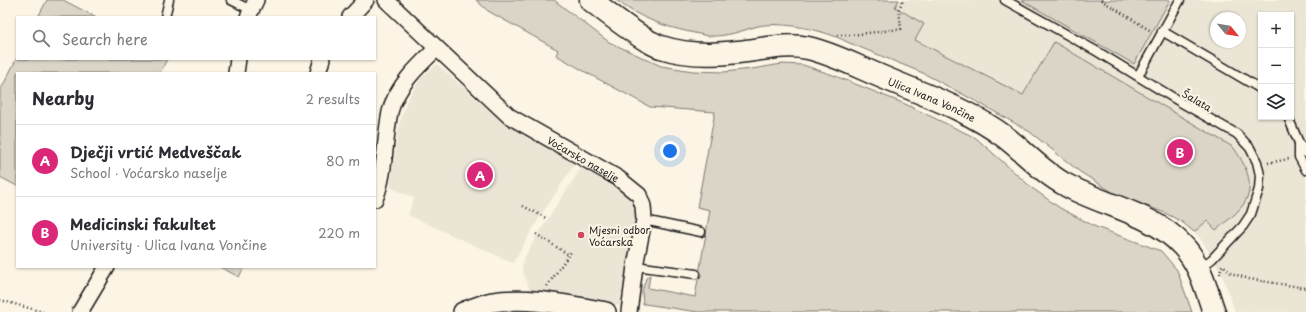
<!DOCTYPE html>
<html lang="en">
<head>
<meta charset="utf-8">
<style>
  :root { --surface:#fff; --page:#f7f7f7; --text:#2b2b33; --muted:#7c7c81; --line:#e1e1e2; --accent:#db2777 }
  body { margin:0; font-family:"Playpen Sans",sans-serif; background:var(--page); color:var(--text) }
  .controls { position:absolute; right:12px; top:12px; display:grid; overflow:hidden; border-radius:0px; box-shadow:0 1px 3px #0004 }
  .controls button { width:36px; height:36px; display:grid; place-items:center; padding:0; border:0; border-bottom:1px solid var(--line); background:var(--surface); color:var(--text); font:20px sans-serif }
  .compass { position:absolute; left:1210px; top:12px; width:36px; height:36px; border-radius:50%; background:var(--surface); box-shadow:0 1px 3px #0004; rotate:120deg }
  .you { position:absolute; left:670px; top:151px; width:14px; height:14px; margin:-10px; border:3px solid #fff; border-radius:50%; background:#1a73e8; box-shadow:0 0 0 6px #1a73e833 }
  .badge { display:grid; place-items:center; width:26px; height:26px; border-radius:50%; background:var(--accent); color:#fff; font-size:13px; font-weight:700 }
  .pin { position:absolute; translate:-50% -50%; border:2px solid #fff; box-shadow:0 1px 4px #0006 }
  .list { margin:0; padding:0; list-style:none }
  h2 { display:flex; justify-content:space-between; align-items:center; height:52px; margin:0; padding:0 16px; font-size:17px }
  h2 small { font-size:13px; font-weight:400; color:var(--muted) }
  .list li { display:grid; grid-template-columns:26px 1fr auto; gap:12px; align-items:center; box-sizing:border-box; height:72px; padding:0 16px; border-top:1px solid var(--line) }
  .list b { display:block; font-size:15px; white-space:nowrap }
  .list p { margin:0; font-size:13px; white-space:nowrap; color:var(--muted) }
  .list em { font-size:13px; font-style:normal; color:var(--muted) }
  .icon { flex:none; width:22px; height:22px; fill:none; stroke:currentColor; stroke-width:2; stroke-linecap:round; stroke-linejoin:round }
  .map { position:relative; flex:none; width:1306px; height:312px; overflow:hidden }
  .search { position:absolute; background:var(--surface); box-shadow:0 1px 3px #0004; left:16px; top:16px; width:360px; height:44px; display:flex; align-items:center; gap:10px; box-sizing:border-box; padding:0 14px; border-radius:0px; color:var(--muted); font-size:15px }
  .panel { position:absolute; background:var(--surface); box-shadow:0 1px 3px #0004; left:16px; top:72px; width:360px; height:196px; border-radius:0px }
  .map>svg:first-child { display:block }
  .built { fill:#ebe5d6; fill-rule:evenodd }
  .green { fill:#dbd5c8; stroke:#7c7872 }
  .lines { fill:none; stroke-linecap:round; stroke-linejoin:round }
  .service-casing { stroke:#1c1c1c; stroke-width:11 }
  .minor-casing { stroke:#1c1c1c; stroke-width:18 }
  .tertiary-casing { stroke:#1c1c1c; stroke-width:22 }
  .secondary-casing { stroke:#1c1c1c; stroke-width:25 }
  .path { stroke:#1c1c1c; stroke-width:2.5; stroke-dasharray:1 3; stroke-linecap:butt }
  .service { stroke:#fcf5e5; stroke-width:8 }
  .minor { stroke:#fcf5e5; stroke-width:15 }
  .tertiary { stroke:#fcf5e5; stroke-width:19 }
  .secondary { stroke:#fcf5e5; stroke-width:22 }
  .poi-dot { fill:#d1495b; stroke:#fcf5e5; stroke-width:1.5 }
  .labels { text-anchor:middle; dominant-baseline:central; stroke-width:4; stroke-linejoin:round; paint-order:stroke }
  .street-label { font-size:10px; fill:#1c1c1c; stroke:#fcf5e5 }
  .poi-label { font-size:10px; fill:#1c1c1c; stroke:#fcf5e5; text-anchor:start }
</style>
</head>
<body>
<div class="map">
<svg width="1306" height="312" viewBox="0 0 1306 312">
  <rect width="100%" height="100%" fill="#fcf5e5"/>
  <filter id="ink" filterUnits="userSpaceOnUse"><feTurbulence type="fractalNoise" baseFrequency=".025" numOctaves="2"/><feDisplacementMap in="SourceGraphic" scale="8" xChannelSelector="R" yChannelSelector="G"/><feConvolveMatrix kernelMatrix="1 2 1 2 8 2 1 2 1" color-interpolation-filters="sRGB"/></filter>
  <g filter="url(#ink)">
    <g class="built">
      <path d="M631,0H1306V312H1235L1222,274L1203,242L1194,232L1182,222L1165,213L1114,193L1080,172L1030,132L981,104L923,73L847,42L839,37L806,28L784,25L760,26L734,34L708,36L671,28L657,24L630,11L628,9ZM1261,15H1291V117H1261ZM1216,18H1240V42H1216Z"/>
      <path d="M437,64L487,108L517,131L576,162L538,220L513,263L408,215L414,198L390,187L399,125L407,100L421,78Z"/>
      <path d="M581,168L635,199L639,210L623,304L621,306L531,293L522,270L523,260L533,242L558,203Z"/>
    </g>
    <g class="green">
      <path d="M47,0H63L96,17H38Z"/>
      <path d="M476,0H554L609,42L661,66L693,71L724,72L752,69L782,64L803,65L833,75L905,104L976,138L1032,188L1060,208L1096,227L1161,251L1177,270L1192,312H698L645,304H643L642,292L646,278L650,275L648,288L695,297L710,210L697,207L715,112L650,107L589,74L556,55L558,50L488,11Z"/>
      <path d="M616,0H899L895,7L924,24L915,40L1023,95L1054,42L1233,147C1245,163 1257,186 1243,205C1236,215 1225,222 1216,230L1207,221L1194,232L1182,222L1165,213L1114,193L1080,172L1030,132L981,104L923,73L847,42C826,30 781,21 758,26C740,31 727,37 708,36C702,35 696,33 690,32C662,26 638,17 616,0Z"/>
      <path d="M1021,0H1170L1134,64Z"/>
      <path d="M17,58V59H167L160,73H17V186L0,177V91Z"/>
      <path d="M220,267H244L239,277Z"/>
    </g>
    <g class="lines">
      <defs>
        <g id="service">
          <path d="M231,0L251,10"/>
          <path d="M1005,0L1098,52L1182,103L1237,134L1250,148L1257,162L1260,175L1259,189L1251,214L1243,226L1212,259L1199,269"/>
          <path d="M165,17L169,0"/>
          <path d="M1162,31L1261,89"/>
          <path d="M1138,76L1180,0"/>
          <path d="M1288,117L1299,143L1306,153"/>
          <path d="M1299,143V157L1306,170"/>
          <path d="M644,220L701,232"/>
          <path d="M635,266L696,274"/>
        </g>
        <g id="minor">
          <path id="s1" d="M386,0L509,116L618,178L639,195L643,206L644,220L635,266L629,312"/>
          <path d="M248,17L256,0"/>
          <path d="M350,17L366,0"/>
          <path d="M236,73L238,59"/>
          <path d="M318,73L322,59"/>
          <path d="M375,199C386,172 384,141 390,112C396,87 418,66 436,49"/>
          <path d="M80,312L107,267"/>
        </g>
        <path id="tertiary" d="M463,312C472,309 482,304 492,302C528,296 571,306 606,312"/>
        <g id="secondary">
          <path id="s2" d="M591,0C610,15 628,29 648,41C652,43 657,46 661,47C685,55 713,55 738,52C761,50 785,43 808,48C831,53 858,67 880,76C922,94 968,109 1005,137C1026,153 1043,173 1066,185C1104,206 1153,213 1183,246C1200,264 1206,289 1214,312"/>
        </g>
      </defs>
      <use href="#service" class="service-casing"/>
      <use href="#minor" class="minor-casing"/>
      <use href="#tertiary" class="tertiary-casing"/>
      <use href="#secondary" class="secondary-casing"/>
      <g class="path">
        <path d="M1101,0L1151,31"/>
        <path d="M837,35H851L901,29L899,9L903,0"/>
        <path d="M1268,163L1289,159"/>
        <path d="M523,206L546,218"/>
        <path d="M536,234L569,255"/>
        <path d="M1220,274L1221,267L1223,265L1231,273L1249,279L1306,288"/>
        <path d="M547,286L571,252"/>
        <path d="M0,300L43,312"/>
      </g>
      <use href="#service" class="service"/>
      <use href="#minor" class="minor"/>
      <use href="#tertiary" class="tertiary"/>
      <use href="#secondary" class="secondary"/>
    </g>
  </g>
  <circle class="poi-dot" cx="581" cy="235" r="4"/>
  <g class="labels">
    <g class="street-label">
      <text stroke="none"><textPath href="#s2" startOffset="367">Ulica Ivana Vončine</textPath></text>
      <text transform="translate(1197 100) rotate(30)">Šalata</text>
      <text stroke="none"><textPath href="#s1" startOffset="255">Voćarsko naselje</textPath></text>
    </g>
    <g class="poi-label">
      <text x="589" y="229">Mjesni odbor<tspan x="589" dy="12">Voćarska</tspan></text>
    </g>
  </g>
</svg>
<div class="controls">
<button>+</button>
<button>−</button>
<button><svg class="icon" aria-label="layers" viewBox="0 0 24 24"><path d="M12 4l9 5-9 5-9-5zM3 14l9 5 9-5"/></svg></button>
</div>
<svg class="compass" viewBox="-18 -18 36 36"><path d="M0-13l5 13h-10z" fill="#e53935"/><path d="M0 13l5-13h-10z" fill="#7c7c81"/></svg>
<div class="you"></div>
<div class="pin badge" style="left:480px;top:175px">A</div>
<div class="pin badge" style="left:1180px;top:152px">B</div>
<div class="search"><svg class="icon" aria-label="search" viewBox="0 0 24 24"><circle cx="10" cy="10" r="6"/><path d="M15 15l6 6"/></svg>Search here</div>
<section class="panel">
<h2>Nearby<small>2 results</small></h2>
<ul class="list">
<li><span class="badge">A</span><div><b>Dječji vrtić Medveščak</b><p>School · Voćarsko naselje</p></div><em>80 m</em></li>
<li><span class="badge">B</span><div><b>Medicinski fakultet</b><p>University · Ulica Ivana Vončine</p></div><em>220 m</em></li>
</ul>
</section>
</div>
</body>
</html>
